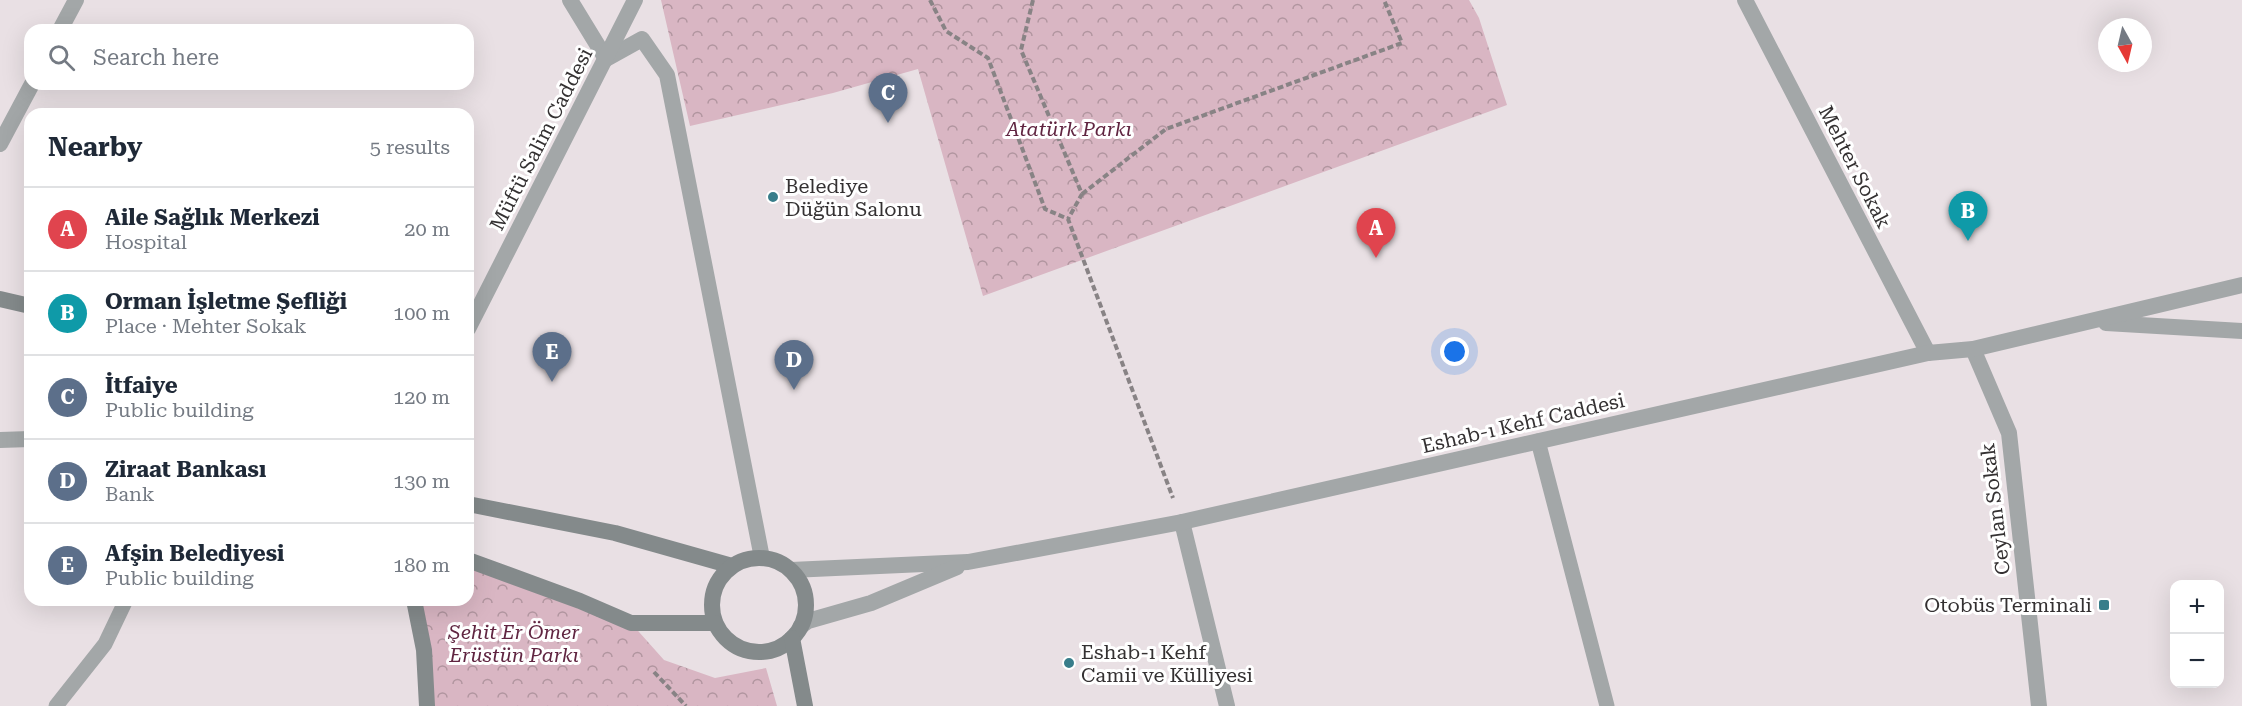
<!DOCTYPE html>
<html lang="en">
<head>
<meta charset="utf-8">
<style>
  :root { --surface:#fff; --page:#f6f6f7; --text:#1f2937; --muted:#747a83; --line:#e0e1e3; --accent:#387d8a }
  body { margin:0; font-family:"Roboto Serif",serif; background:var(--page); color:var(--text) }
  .controls { position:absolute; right:18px; bottom:18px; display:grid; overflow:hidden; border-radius:12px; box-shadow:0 6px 24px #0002 }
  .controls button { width:54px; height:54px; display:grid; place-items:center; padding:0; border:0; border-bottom:2px solid var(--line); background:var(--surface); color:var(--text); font:30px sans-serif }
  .compass { position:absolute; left:2098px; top:18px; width:54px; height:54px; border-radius:50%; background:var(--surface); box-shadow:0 6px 24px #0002; rotate:172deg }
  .you { position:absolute; left:1455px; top:352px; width:21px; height:21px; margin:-15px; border:4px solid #fff; border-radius:50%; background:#1a73e8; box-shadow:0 0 0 9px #1a73e833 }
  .badge { display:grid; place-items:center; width:39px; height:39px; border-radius:50%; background:var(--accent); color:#fff; font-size:20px; font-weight:700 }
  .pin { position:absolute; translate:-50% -50px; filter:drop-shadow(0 2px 3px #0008) }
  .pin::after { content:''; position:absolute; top:32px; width:21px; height:18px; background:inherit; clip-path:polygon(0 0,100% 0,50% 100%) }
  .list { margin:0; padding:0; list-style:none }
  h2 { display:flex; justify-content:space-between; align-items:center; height:78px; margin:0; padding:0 24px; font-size:26px }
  h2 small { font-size:20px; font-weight:400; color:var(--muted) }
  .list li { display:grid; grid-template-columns:39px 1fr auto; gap:18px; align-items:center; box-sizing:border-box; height:84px; padding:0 24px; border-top:2px solid var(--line) }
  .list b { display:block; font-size:22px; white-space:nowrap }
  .list p { margin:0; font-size:20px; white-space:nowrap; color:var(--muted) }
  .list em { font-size:20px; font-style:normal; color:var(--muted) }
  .icon { flex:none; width:33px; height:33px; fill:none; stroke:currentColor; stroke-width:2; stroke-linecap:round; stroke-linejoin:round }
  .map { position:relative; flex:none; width:2242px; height:706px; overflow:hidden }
  .search { position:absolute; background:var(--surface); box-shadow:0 6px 24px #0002; left:24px; top:24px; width:450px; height:66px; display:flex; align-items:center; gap:15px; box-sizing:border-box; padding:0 21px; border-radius:18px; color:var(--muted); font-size:22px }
  .panel { position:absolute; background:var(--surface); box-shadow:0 6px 24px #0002; left:24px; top:108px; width:450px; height:498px; border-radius:18px }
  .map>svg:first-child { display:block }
  .forest { fill:url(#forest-crowns) }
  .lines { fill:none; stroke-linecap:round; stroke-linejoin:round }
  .path { stroke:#888385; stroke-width:4; stroke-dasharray:6 3; stroke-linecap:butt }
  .service { stroke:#a3a7a8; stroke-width:15 }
  .minor { stroke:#a3a7a8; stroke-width:16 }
  .tertiary { stroke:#a3a7a8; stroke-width:16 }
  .secondary { stroke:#848a8b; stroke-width:16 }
  .poi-dot { fill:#387d8a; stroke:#fff; stroke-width:2 }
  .labels { text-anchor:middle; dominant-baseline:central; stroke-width:6; stroke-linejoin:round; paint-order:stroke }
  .park-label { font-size:20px; font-style:italic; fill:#602541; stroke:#fff }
  .street-label { font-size:20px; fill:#343132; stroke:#fff }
  .poi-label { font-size:20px; fill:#343132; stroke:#fff; text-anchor:start }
</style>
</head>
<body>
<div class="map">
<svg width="2242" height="706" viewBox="0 0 2242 706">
  <defs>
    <pattern id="forest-crowns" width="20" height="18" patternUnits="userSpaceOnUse" patternTransform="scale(1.5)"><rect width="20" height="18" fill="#d9b6c3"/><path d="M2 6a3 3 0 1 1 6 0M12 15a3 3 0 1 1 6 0" fill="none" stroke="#b1959f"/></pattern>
  </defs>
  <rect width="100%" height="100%" fill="#e9e0e4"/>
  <g class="forest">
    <path d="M661,0H1469L1479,18L1507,105L983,296L918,69L833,93L690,126Z"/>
    <path d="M468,560L631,623L664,660L715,678L766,668L777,706H427L414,600H468Z"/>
  </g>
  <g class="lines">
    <g class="path">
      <path d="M930,0L946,31L988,58L1045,209L1068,219L1173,498"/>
      <path d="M1033,0L1021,50L1082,194L1068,219"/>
      <path d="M1082,194L1166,129L1402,43L1384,0"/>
      <path d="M654,672L686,706"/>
    </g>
    <g class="service">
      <path d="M1538,441L1607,706"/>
      <path d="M56,706L105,644L126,600"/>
    </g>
    <g class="minor">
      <path d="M570,0L606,59L642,39L667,75L762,558"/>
      <path d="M1745,0L1928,353"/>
      <path d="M60,30L76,0"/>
      <path d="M0,144L32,84"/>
      <path d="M1973,349L2009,433L2039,706"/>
      <path d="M0,440L30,439"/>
    </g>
    <g class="tertiary">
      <path d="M2106,323L2242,331"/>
      <path d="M468,329L635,0"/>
      <path d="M1182,522L1227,706"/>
      <path d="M791,570L968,562L1182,522L1928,353L1973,349L2242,285"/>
      <path d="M801,626L808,621L871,603L957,567"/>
    </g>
    <g class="secondary">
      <path d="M0,299L30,306"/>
      <path d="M468,504L615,533L732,566"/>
      <circle cx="759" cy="605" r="47"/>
      <path d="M468,560L580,601L631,623H715"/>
      <path d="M414,600L424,650L427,706"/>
      <path d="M792,638L805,706"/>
    </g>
  </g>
  <g class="poi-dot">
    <circle cx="773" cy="197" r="6"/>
    <rect x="2098" y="599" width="12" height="12" rx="3"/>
    <circle cx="1069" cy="663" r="6"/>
  </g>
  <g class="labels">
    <g class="park-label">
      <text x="1069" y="129">Atatürk Parkı</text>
      <text x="514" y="632">Şehit Er Ömer<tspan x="514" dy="23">Erüstün Parkı</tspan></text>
    </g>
    <g class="street-label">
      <text transform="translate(541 139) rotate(-63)">Müftü Salim Caddesi</text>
      <text transform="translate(1855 167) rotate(63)">Mehter Sokak</text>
      <text transform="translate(1523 423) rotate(-13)">Eshab-ı Kehf Caddesi</text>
      <text transform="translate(1995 509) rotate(-97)">Ceylan Sokak</text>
    </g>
    <g class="poi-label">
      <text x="785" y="186">Belediye<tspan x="785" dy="23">Düğün Salonu</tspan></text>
      <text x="2092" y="605" text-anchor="end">Otobüs Terminali</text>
      <text x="1081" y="652">Eshab-ı Kehf<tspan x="1081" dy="23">Camii ve Külliyesi</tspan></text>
    </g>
  </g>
</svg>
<div class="controls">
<button>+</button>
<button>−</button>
</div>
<svg class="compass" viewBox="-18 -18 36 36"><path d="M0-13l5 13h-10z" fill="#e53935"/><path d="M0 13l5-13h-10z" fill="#747a83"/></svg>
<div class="you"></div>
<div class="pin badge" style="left:1376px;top:258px;background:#e0444e">A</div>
<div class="pin badge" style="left:1968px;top:241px;background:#0f9aa8">B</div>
<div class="pin badge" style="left:888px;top:123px;background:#5c6f8a">C</div>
<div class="pin badge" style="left:794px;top:390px;background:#5c6f8a">D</div>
<div class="pin badge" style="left:552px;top:382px;background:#5c6f8a">E</div>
<div class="search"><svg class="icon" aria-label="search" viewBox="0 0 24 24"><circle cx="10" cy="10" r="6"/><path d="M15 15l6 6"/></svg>Search here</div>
<section class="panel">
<h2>Nearby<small>5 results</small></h2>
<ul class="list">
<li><span class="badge" style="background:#e0444e">A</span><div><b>Aile Sağlık Merkezi</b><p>Hospital</p></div><em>20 m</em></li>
<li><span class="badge" style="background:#0f9aa8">B</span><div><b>Orman İşletme Şefliği</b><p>Place · Mehter Sokak</p></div><em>100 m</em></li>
<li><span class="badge" style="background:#5c6f8a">C</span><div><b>İtfaiye</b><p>Public building</p></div><em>120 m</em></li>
<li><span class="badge" style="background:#5c6f8a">D</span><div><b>Ziraat Bankası</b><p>Bank</p></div><em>130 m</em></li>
<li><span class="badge" style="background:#5c6f8a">E</span><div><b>Afşin Belediyesi</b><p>Public building</p></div><em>180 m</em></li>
</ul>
</section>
</div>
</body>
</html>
